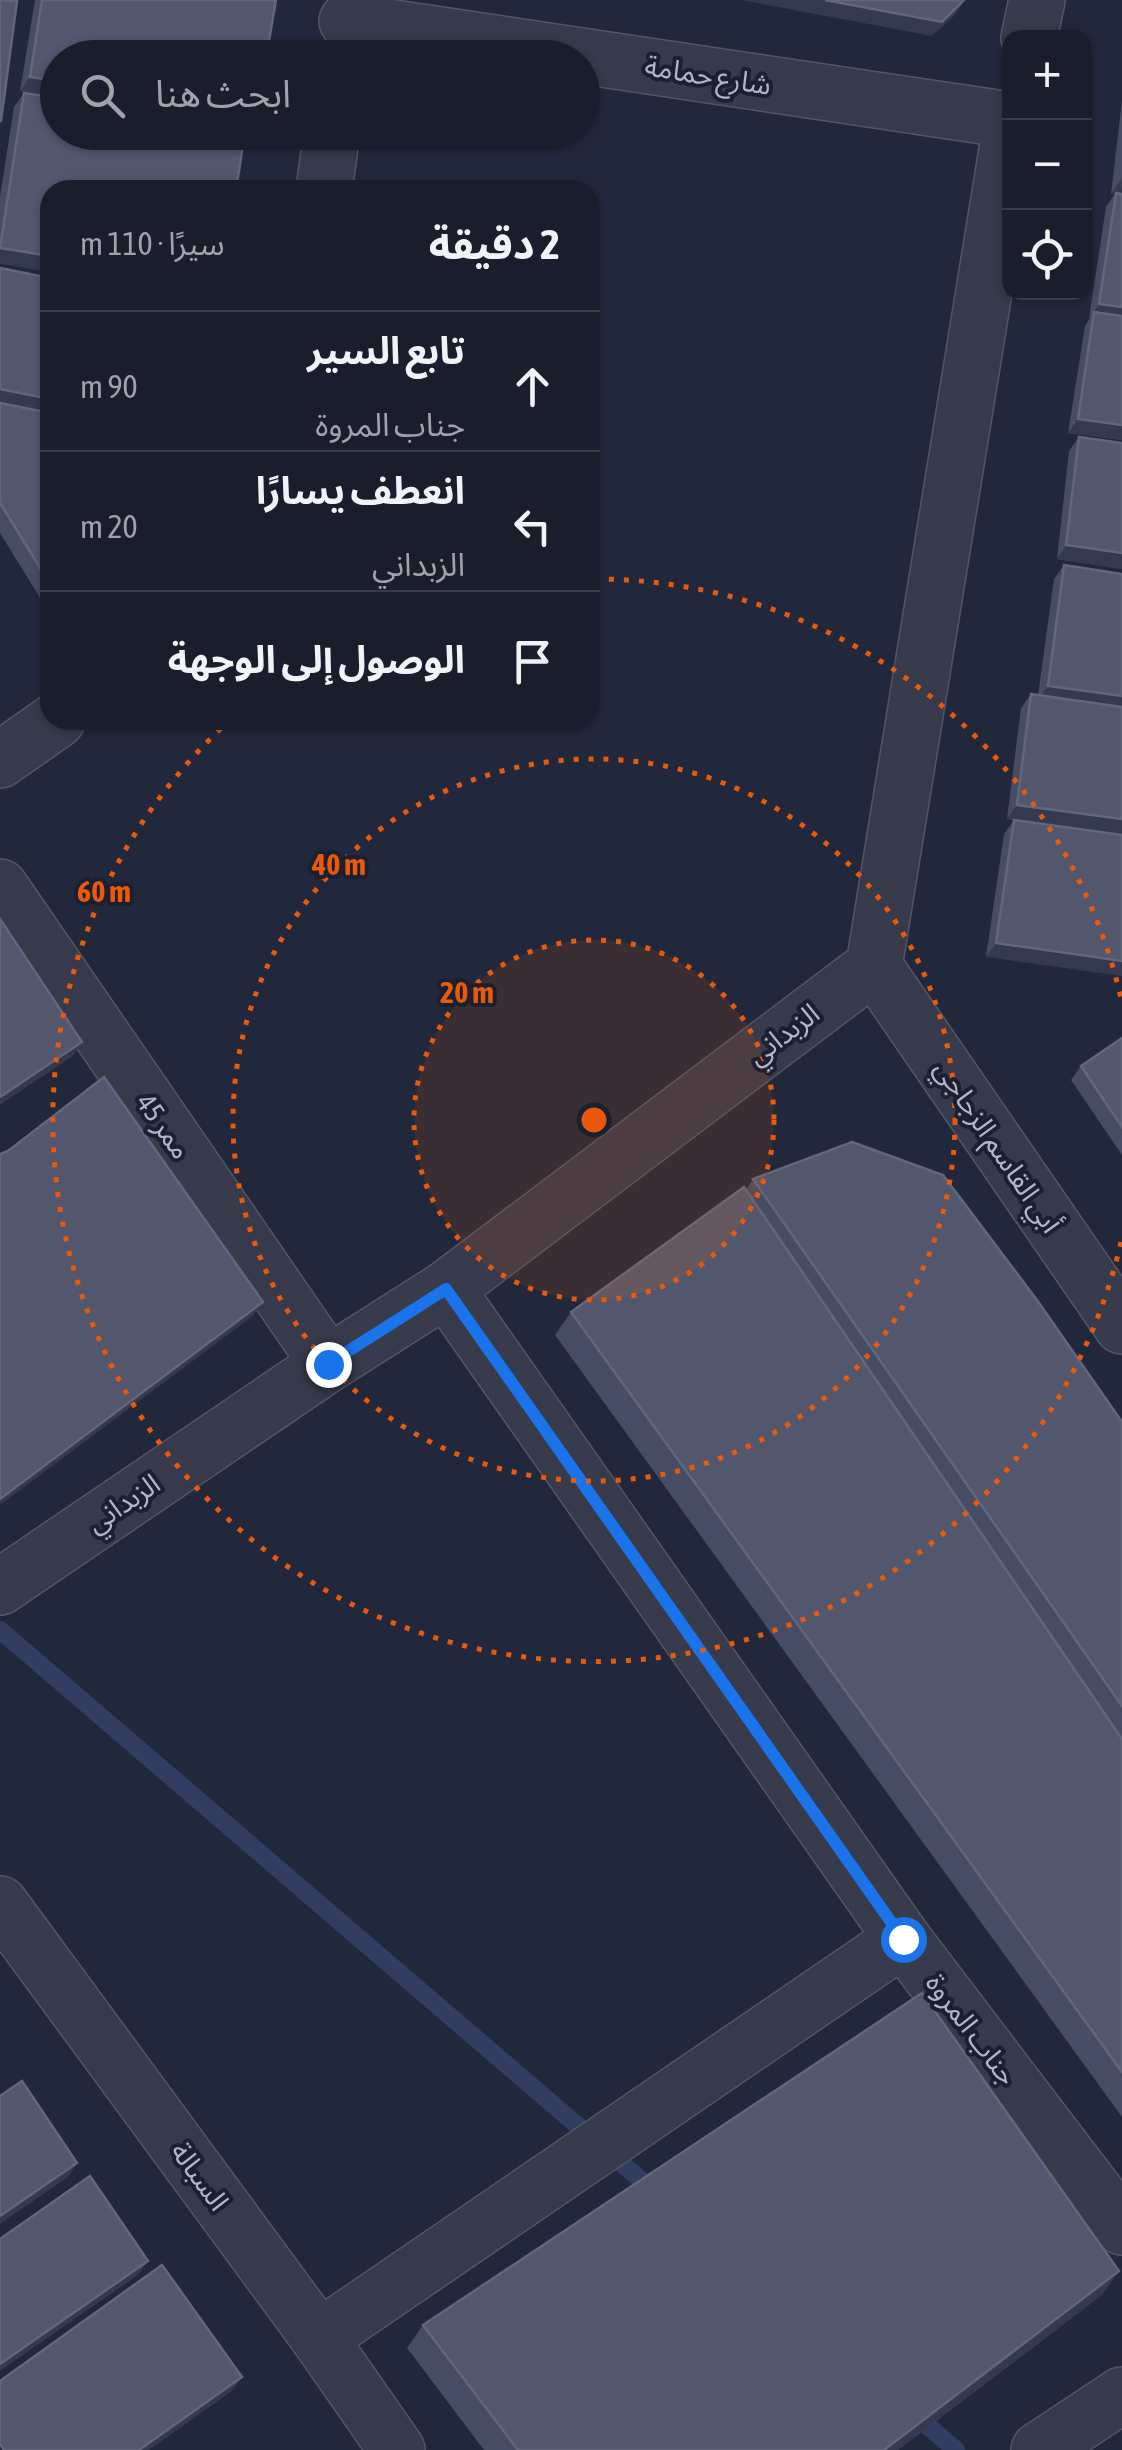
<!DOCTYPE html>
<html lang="ar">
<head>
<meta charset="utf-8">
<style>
  :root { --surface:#1a1e2c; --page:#232734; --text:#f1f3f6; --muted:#9fa2a9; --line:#383c48 }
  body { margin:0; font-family:"Asap Condensed","Noto Sans Arabic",sans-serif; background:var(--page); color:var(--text); direction:rtl }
  .controls { position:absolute; right:30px; top:30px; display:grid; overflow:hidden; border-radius:20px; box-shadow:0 2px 8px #0004 }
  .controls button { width:90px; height:90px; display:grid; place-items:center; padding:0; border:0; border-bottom:2px solid var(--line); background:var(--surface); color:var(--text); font:50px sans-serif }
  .stop { position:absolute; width:30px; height:30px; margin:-22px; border:8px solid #1a73e8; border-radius:50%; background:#fff }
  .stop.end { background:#1a73e8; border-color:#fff; box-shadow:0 2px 10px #0008 }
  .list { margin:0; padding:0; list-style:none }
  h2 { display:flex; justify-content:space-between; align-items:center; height:130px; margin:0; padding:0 40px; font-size:42px }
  h2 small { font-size:32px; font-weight:400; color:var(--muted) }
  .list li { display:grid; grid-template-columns:65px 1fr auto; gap:30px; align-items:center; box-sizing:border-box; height:140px; padding:0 40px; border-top:2px solid var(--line) }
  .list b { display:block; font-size:38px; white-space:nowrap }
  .list p { margin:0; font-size:32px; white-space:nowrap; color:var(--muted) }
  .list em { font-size:32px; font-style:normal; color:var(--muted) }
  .icon { flex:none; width:55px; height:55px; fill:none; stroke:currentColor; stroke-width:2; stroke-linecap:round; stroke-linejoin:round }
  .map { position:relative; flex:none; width:1122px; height:2450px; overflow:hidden; direction:ltr }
  .search { position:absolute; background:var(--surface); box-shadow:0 2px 8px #0004; left:40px; top:40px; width:560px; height:110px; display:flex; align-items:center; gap:25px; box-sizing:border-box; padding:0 35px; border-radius:55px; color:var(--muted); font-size:38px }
  .panel { position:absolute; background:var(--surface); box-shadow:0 2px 8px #0004; left:40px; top:180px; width:560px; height:550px; border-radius:30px; direction:rtl }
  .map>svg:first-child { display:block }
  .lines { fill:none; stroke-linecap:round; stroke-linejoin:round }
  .stream { stroke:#333d61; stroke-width:18 }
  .minor-casing { stroke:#515566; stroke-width:58 }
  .minor { stroke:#363a4b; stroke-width:55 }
  .wall { fill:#464c63 }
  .shaded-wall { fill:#33394e }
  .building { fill:#52576d; stroke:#60667b; stroke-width:2.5 }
  .route { stroke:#1a73e8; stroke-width:12 }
  .ring { fill:none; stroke:#e8590c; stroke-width:5; stroke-dasharray:5 10 }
  .labels { text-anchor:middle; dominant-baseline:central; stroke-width:8; stroke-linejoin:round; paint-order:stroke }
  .street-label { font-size:28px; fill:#b1b5c7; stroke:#1b1f30 }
  .centre { fill:#e8590c; stroke:#1b1f30; stroke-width:5 }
  .ring-label { font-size:30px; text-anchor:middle; font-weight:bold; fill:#e8590c; stroke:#1b1f30; stroke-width:8; stroke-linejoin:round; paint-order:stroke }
</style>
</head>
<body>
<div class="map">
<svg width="1122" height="2450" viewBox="0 0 1122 2450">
  <rect width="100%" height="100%" fill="#22283b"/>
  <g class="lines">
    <g class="stream">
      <path d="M0,1630L656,2193"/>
      <path d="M911,2412L956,2450"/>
    </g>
    <defs>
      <g id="minor">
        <path d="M347,21L1010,120"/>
        <path d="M1029,38L1037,0"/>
        <path d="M324,190L332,132"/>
        <path d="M0,760L57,720"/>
        <path d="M0,887L328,1364"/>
        <path d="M874,966L1122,1326"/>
        <path d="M446,1289L903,1939L1122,2227"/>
        <path d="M0,1587L328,1364L446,1289L874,966L1010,132"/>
        <path d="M0,1904L319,2338L397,2450"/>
        <path d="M319,2338L903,1939"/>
        <path d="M1039,2450L1122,2395"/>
      </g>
    </defs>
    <use href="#minor" class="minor-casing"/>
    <use href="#minor" class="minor"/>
  </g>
  <g class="wall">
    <path d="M35,0H276L58,58V97L20,91Z"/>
    <path d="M24,93L0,264V197L14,107Z"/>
    <path d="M1122,101V440L1068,433L1085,326L1090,318H1089L1106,207L1115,194H1111Z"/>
    <path d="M0,268L50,278V614L0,533Z"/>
    <path d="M1079,437L1122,443V569L1057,559L1069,451Z"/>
    <path d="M1064,565L1122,834L1007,819L1021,708L1031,694L1038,695L1054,579Z"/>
    <path d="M1014,820L1122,835L986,957L1004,834Z"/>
    <path d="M1122,1038V1155L1071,1080L1081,1066Z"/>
    <path d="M753,1179L1122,1422V2117L555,1335L571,1312L746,1190Z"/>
    <path d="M1103,2294L898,2450H484L407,2348L423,2325Z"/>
  </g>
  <g class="shaded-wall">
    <path d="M741,0H825L964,2L954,16L932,36Z"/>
    <path d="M30,77L58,81V97L20,91Z"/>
    <path d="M1121,180L1122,195L1111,194Z"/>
    <path d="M0,248L50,256V272L0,264Z"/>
    <path d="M1099,304L1122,307V322L1094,312L1089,318Z"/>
    <path d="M0,389L50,399V415L0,405Z"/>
    <path d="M1078,419L1122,425V440L1068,433Z"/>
    <path d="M1066,545L1122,553V569L1057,559Z"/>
    <path d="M1048,686L1122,696V712L1038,700Z"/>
    <path d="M1017,805L1122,819V834L1007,819Z"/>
    <path d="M996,943L1122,961V976L986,957Z"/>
    <path d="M82,1042L73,1056L0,1105V1097Z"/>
    <path d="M263,1302L253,1316L0,1505V1499Z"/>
    <path d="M77,2163L68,2177L0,2224V2216Z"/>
    <path d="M148,2261L138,2275L0,2371V2364Z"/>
    <path d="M1119,2271L1103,2294L898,2450H884Z"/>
    <path d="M242,2377L232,2391L149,2450H139Z"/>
  </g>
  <g class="building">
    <path d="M0,0L17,1L1,121H0Z"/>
    <path d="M42,0H276L266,58H58V81L30,77Z"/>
    <path d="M825,0H964L942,22Z"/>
    <path d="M24,93L58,98V132H245L236,190H50V256L0,248Z"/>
    <path d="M1116,193L1122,194V307L1099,304Z"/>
    <path d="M0,268L50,278V399L0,389Z"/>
    <path d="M1094,312L1122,316V425L1078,419Z"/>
    <path d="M0,403L50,413V584L0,503Z"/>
    <path d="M1079,437L1122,443V553L1066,545Z"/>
    <path d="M1064,565L1122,574V696L1048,686Z"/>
    <path d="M1031,694L1122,707V819L1017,805Z"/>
    <path d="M1014,820L1122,835V961L996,943Z"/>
    <path d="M0,919L82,1042L0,1097Z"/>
    <path d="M1122,1038V1127L1081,1066Z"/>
    <path d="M104,1077L263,1302L0,1499V1154L8,1151Z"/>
    <path d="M852,1142L943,1175L1037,1300L1122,1422V1706L753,1179Z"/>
    <path d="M744,1187L1122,1739V2072L571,1312Z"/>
    <path d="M922,1993L1119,2271L884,2450H518L423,2325Z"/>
    <path d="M22,2081L77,2163L0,2216V2096Z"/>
    <path d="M90,2176L148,2261L0,2364V2239Z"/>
    <path d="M162,2265L242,2377L139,2450H4L0,2444V2381Z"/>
  </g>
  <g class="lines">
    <path class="route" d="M328,1364L446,1289L903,1939"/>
  </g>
  <circle cx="594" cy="1120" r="180" fill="#e8590c" fill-opacity=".12"/>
  <g class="ring">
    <circle cx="594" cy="1120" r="180"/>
    <circle cx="594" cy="1120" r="361"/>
    <path d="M1121 1242A541 541 0 1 1 229 721M594 579A541 541 0 0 1 1121 998"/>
  </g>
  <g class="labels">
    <g class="street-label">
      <text transform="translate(708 75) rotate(9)">شارع حمامة</text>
      <text transform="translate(783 1034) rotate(-37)">الزبداني</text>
      <text transform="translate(164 1126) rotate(55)">ممر 45</text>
      <text transform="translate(998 1146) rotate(56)">أبي القاسم الزجاجي</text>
      <text transform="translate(123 1503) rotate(-34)">الزبداني</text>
      <text transform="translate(972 2029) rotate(53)">جناب المروة</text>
      <text transform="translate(200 2176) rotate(54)">السبالة</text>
    </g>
  </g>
  <circle cx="594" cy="1120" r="15" class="centre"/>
  <g class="ring-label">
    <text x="339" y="875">40 m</text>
    <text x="104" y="902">60 m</text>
    <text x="467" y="1003">20 m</text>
  </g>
</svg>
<div class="controls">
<button>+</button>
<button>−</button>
<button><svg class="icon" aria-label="locate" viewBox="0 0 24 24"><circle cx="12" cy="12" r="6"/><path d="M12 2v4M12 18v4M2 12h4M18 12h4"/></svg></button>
</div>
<div class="stop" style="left:903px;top:1939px"></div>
<div class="stop end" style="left:328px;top:1364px"></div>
<div class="search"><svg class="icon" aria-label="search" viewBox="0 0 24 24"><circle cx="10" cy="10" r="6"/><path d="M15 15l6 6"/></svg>ابحث هنا</div>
<section class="panel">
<h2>2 دقيقة<small>سيرًا · 110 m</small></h2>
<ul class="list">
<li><svg class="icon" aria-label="ahead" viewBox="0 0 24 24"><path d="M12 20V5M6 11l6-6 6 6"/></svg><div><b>تابع السير</b><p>جناب المروة</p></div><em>90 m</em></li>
<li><svg class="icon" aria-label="left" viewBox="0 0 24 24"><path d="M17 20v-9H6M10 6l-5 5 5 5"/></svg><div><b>انعطف يسارًا</b><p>الزبداني</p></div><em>20 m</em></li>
<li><svg class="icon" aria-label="arrive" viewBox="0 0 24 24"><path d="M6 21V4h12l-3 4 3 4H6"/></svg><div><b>الوصول إلى الوجهة</b></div></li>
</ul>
</section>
</div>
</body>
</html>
